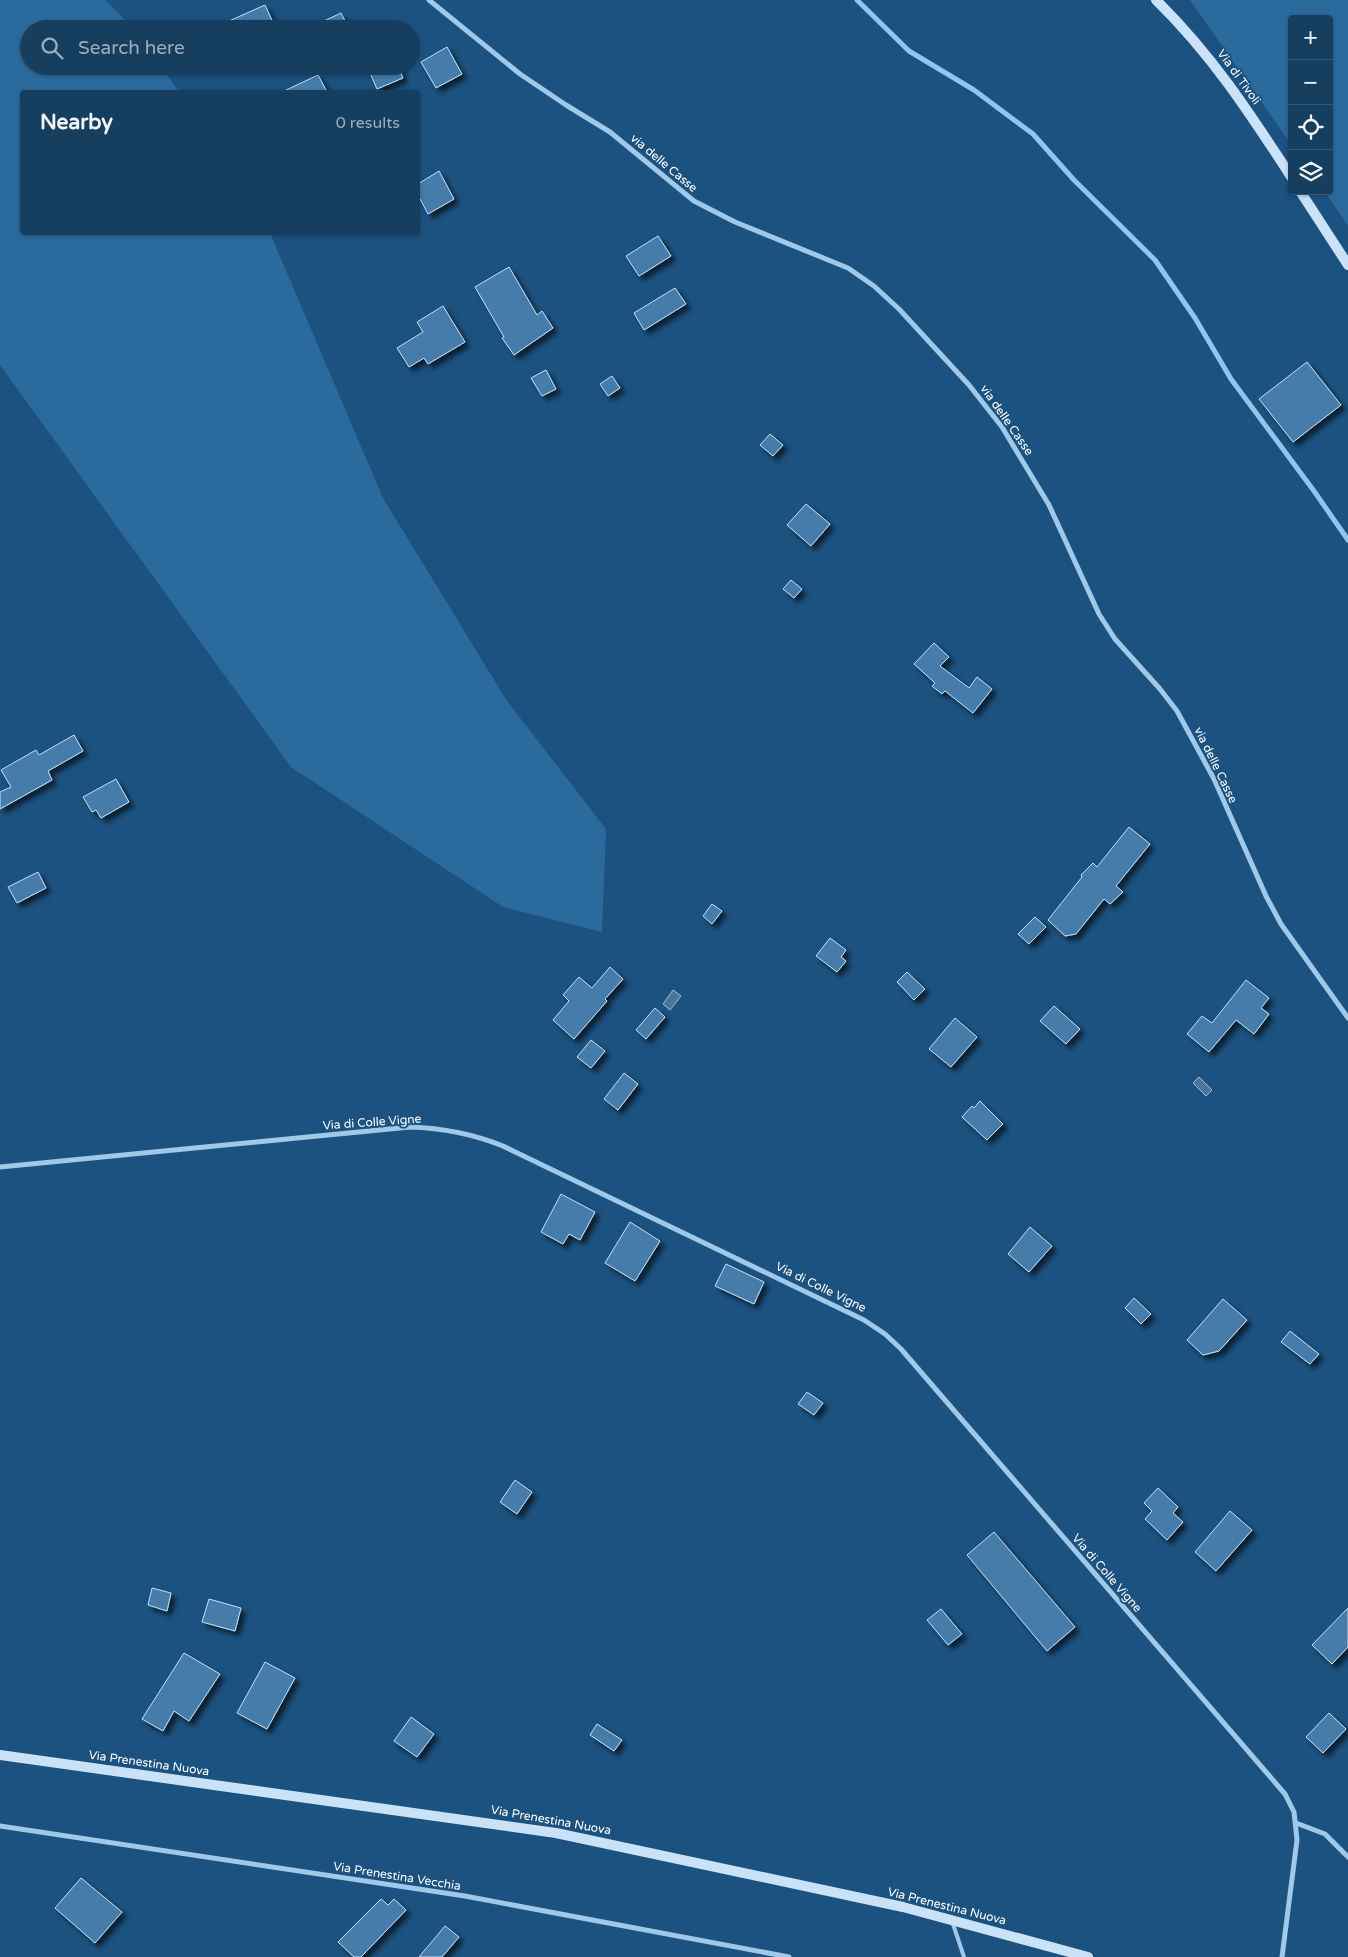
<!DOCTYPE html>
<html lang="en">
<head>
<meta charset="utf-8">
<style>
  :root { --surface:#153e5f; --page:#1e4565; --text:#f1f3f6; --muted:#9daebd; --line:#345774 }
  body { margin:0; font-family:"Varela Round",sans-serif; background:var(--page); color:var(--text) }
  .controls { position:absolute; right:15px; top:15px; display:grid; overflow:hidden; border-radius:5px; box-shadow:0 1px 4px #0004 }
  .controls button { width:45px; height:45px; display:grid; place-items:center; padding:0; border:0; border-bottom:1px solid var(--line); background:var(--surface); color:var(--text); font:25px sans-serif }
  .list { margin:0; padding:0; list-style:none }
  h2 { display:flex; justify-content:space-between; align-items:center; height:65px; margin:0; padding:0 20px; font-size:21px }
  h2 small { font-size:16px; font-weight:400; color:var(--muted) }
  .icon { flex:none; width:28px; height:28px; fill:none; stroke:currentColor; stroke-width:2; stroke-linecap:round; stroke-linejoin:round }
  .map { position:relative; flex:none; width:1348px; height:1957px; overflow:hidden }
  .search { position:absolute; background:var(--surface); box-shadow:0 1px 4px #0004; left:20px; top:20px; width:400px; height:55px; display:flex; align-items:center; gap:12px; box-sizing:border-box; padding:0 18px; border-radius:28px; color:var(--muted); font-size:19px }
  .panel { position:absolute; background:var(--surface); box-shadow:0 1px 4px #0004; left:20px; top:90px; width:400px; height:145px; border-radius:5px }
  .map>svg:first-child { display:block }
  .green { fill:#2b6a9c }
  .water { fill:#4d7597; stroke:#92c5eb }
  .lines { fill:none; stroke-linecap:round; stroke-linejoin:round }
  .stream { stroke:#92c5eb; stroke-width:5 }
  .building { fill:#447ca9; stroke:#c3e0f7; filter:url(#shadow) }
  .service { stroke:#9fc8e9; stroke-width:4 }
  .minor { stroke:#9fc8e9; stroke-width:5 }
  .secondary { stroke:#cae2f7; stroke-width:10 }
  .labels { text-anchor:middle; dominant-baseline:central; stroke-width:4; stroke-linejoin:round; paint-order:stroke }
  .street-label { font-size:12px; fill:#fff; stroke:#1c527f }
</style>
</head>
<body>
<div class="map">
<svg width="1348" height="1957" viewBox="0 0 1348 1957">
  <defs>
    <filter id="shadow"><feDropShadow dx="4.5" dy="4.5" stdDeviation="2.5" flood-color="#0009"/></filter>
  </defs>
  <rect width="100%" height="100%" fill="#1c527f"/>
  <g class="green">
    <path d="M0,0H105L134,29H29V66H161L179,92H22V232L270,233L383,498L507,701L606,829L602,932L503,907L291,767L0,365Z"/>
    <path d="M1190,0H1348V226L1324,191H1329V19H1292V146Z"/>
  </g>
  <g class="water">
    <path d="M673,990L681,996L670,1010L663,1004Z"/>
    <path d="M1199,1077L1212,1090L1206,1096L1193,1083Z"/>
  </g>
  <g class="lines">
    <path class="stream" d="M857,0L909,51L974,90L1033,134L1074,180L1155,260L1195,318L1231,379L1314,491L1348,540"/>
  </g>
  <g class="building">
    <path d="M265,5L276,29H211Z"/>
    <path d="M341,13L349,29H307Z"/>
    <path d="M447,47L462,74L436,88L421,62Z"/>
    <path d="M367,66H398L403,78L377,89Z"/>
    <path d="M318,75L327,92H282Z"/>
    <path d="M439,171L454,199L428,214L418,195V184Z"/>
    <path d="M658,236L671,256L639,276L626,256Z"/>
    <path d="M509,267L537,315L542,311L553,328L514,355L502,338L504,337L475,287Z"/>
    <path d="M675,288L686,304L644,330L634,313Z"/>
    <path d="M443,306L465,342L428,364L424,358L409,367L397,348L423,332L417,322Z"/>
    <path d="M1307,362L1341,405L1293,442L1259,399Z"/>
    <path d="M546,370L556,389L542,396L531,378Z"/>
    <path d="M612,376L620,388L608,396L600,384Z"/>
    <path d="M770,434L783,445L773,456L760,445Z"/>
    <path d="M806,504L830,524L811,546L787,525Z"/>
    <path d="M791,580L802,589L794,598L783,589Z"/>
    <path d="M934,643L949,657L940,666L969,688L977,677L992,689L973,713L945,691L942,694L932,686L935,683L914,664Z"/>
    <path d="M74,735L83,751L48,771L52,780L0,809V792L11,787L1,770L36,750L39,755Z"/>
    <path d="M116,779L129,802L101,818L96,810L92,812L83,797Z"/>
    <path d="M1129,827L1150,844L1116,886L1123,892L1110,904L1104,899L1076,934L1065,936L1048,920L1082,877L1081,875L1093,863L1097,867Z"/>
    <path d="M38,872L46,888L17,903L8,887Z"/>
    <path d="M712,904L722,911L712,924L703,916Z"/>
    <path d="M1035,917L1046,927L1029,944L1018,934Z"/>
    <path d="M830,938L846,950L841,957L846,961L837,972L816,956Z"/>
    <path d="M610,967L623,979L605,999L607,1001L574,1039L553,1020L569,1001L563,995L579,977L592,988Z"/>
    <path d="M907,972L925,989L914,1000L897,982Z"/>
    <path d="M1246,980L1269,998L1261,1008L1269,1014L1254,1034L1236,1020L1209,1052L1187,1034L1202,1016L1212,1023Z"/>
    <path d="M1054,1006L1080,1029L1066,1044L1040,1021Z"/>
    <path d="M655,1008L665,1017L646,1039L636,1030Z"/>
    <path d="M955,1018L977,1037L951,1067L929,1049Z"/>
    <path d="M591,1040L605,1051L591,1068L577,1057Z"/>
    <path d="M624,1073L638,1084L618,1110L604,1099Z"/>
    <path d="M980,1101L1003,1124L987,1140L962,1117L972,1106L974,1108Z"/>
    <path d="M561,1194L595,1212L580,1240L569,1234L563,1244L541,1232Z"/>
    <path d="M630,1222L660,1241L635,1281L605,1263Z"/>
    <path d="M1030,1227L1052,1246L1029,1272L1008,1254Z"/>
    <path d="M726,1264L764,1282L754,1304L715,1286Z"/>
    <path d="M1134,1298L1151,1314L1141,1324L1125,1308Z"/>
    <path d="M1223,1299L1247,1320L1219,1351L1203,1355L1187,1340Z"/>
    <path d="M1290,1331L1319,1354L1310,1364L1281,1342Z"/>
    <path d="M807,1392L823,1403L814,1415L798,1404Z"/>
    <path d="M515,1480L532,1492L517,1514L500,1502Z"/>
    <path d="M1158,1488L1178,1507L1173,1513L1183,1522L1167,1540L1145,1519L1152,1511L1144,1503Z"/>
    <path d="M1230,1511L1252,1530L1216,1571L1195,1552Z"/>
    <path d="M994,1532L1075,1627L1047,1651L967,1555Z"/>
    <path d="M152,1588L171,1593L167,1611L148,1605Z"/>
    <path d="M209,1599L241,1608L235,1631L202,1622Z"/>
    <path d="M1348,1608V1647L1332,1664L1312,1645Z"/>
    <path d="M941,1609L962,1634L948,1645L927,1620Z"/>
    <path d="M184,1653L220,1674L189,1721L174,1711L163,1731L142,1719Z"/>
    <path d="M265,1662L295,1678L267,1729L237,1713Z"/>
    <path d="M1329,1713L1346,1729L1323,1753L1306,1737Z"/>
    <path d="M411,1717L434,1734L417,1757L394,1741Z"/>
    <path d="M597,1724L622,1740L614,1751L590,1735Z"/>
    <path d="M81,1878L122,1912L95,1943L55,1908Z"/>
    <path d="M381,1899L388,1905L394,1899L406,1910L361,1957H354L338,1942Z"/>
    <path d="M445,1926L459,1937L442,1957H419Z"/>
  </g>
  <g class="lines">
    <path class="service" d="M952,1921L964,1957"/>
    <g class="minor">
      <path d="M429,0L520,74L566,105L610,132L694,201L735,222L848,268L874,286L899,309L969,385L1002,427L1049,505L1099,614L1115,639L1160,689L1177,711L1214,779L1266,896L1281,924L1348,1018"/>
      <path d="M0,1167L410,1127C443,1128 473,1134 503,1146L864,1320L885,1334L901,1349L1285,1794L1294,1812L1297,1840L1282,1957"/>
      <path d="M1296,1823L1325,1834L1348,1857"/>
      <path d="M0,1826L465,1896L789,1957"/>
    </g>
    <g class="secondary">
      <path d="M1156,0C1212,55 1249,112 1292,178"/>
      <path d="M1300,191L1348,265"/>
      <path d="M0,1755L556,1833L903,1907L1088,1957"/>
    </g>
  </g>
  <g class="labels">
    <g class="street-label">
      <text transform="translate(1239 77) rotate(54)">Via di Tivoli</text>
      <text transform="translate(664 163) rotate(40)">via delle Casse</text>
      <text transform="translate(1007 420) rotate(55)">via delle Casse</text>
      <text transform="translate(1216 765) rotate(64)">via delle Casse</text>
      <text transform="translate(372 1122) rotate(-4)">Via di Colle Vigne</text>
      <text transform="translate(821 1287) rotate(26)">Via di Colle Vigne</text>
      <text transform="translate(1107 1573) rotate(49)">Via di Colle Vigne</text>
      <text transform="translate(149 1763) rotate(8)">Via Prenestina Nuova</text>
      <text transform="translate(551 1820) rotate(10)">Via Prenestina Nuova</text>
      <text transform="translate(397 1876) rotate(9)">Via Prenestina Vecchia</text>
      <text transform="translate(947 1906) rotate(14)">Via Prenestina Nuova</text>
    </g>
  </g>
</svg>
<div class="controls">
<button>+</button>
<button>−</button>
<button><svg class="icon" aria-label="locate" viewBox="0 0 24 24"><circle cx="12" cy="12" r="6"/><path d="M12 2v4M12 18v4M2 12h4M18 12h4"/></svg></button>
<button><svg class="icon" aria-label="layers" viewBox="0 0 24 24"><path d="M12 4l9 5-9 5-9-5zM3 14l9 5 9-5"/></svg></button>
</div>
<div class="search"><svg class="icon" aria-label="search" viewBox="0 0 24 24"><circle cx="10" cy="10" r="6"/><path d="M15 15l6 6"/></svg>Search here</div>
<section class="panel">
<h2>Nearby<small>0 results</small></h2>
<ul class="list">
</ul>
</section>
</div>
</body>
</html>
